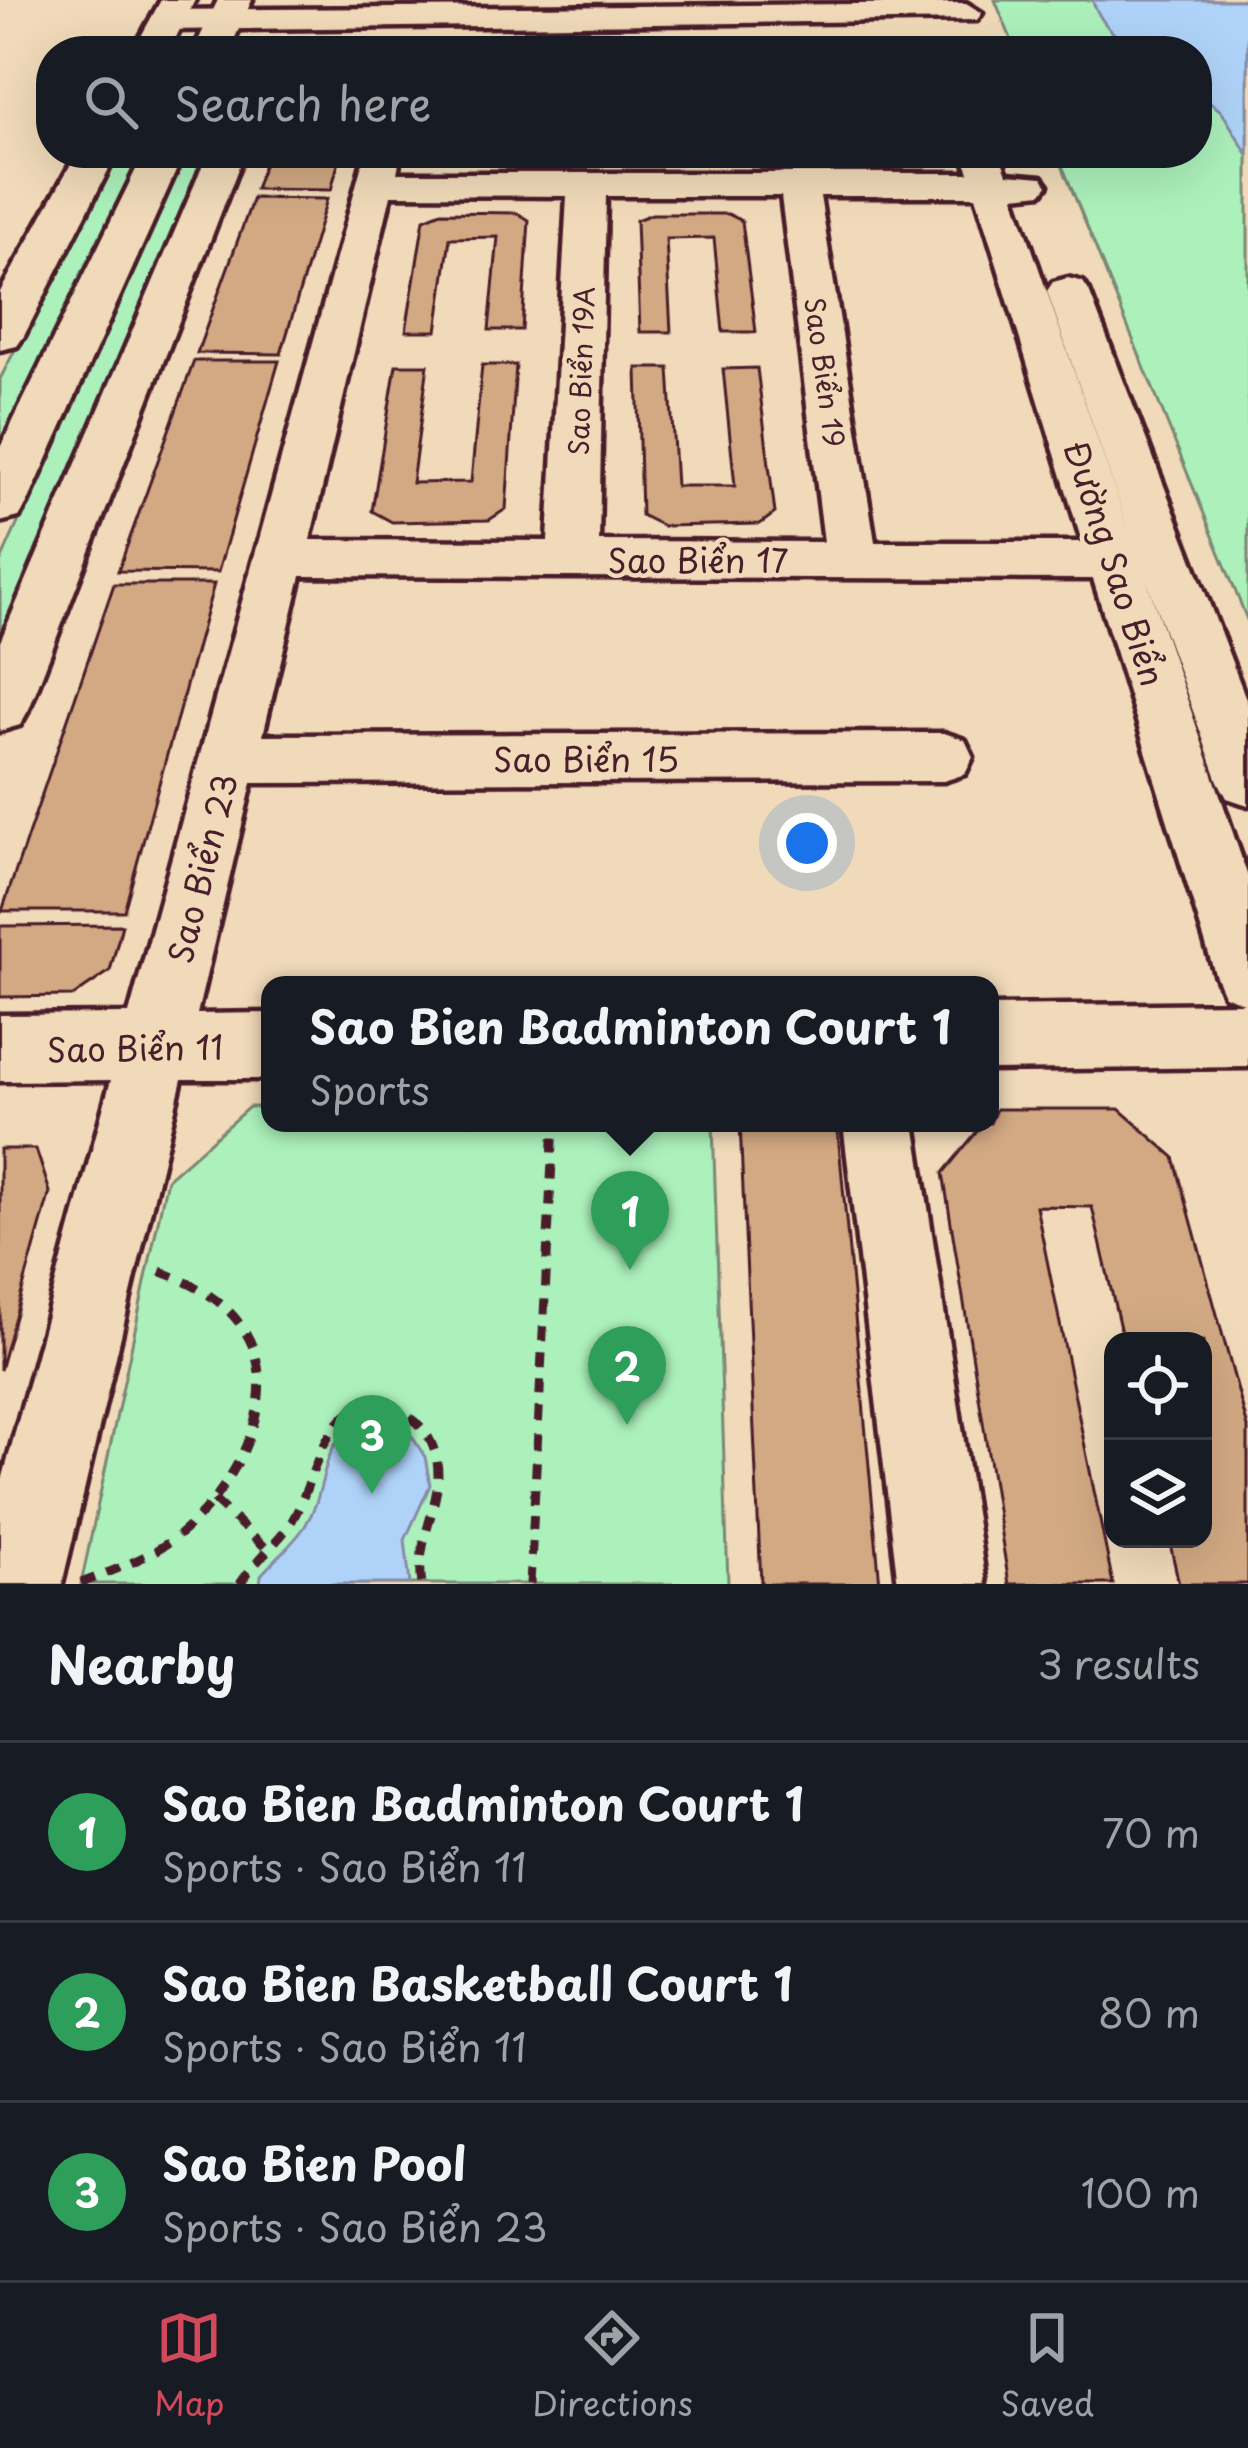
<!DOCTYPE html>
<html lang="en">
<head>
<meta charset="utf-8">
<style>
  :root { --surface:#171b24; --page:#20242c; --text:#f1f3f6; --muted:#9ea1a6; --line:#363941; --accent:#d1495b }
  body { margin:0; font-family:"Playpen Sans",sans-serif; background:var(--page); color:var(--text) }
  .controls { position:absolute; right:36px; bottom:36px; display:grid; overflow:hidden; border-radius:24px; box-shadow:0 12px 48px #0002 }
  .controls button { width:108px; height:108px; display:grid; place-items:center; padding:0; border:0; border-bottom:3px solid var(--line); background:var(--surface); color:var(--text); font:60px sans-serif }
  .you { position:absolute; left:807px; top:843px; width:42px; height:42px; margin:-30px; border:9px solid #fff; border-radius:50%; background:#1a73e8; box-shadow:0 0 0 18px #1a73e833 }
  .badge { display:grid; place-items:center; width:78px; height:78px; border-radius:50%; background:var(--accent); color:#fff; font-size:39px; font-weight:700 }
  .pin { position:absolute; translate:-50% -99px; filter:drop-shadow(0 3px 6px #0008) }
  .pin::after { content:''; position:absolute; top:63px; width:42px; height:36px; background:inherit; clip-path:polygon(0 0,100% 0,50% 100%) }
  .popup { position:absolute; left:261px; top:976px; width:738px; height:156px; box-sizing:border-box; display:grid; place-content:center; border-radius:24px; background:var(--surface); filter:drop-shadow(0 3px 9px #0005); font-size:39px; white-space:nowrap; color:var(--muted) }
  .popup b { font-size:45px; color:var(--text) }
  .popup::after { content:''; position:absolute; left:50%; top:100%; margin-left:-24px; border:24px solid transparent; border-top-color:var(--surface) }
  .list { margin:0; padding:0; list-style:none }
  h2 { display:flex; justify-content:space-between; align-items:center; height:156px; margin:0; padding:0 48px; font-size:51px }
  h2 small { font-size:39px; font-weight:400; color:var(--muted) }
  .list li { display:grid; grid-template-columns:78px 1fr auto; gap:36px; align-items:center; box-sizing:border-box; height:180px; padding:0 48px; border-top:3px solid var(--line) }
  .list b { display:block; font-size:45px; white-space:nowrap }
  .list p { margin:0; font-size:39px; white-space:nowrap; color:var(--muted) }
  .list em { font-size:39px; font-style:normal; color:var(--muted) }
  .icon { flex:none; width:66px; height:66px; fill:none; stroke:currentColor; stroke-width:2; stroke-linecap:round; stroke-linejoin:round }
  .map { position:relative; flex:none; width:1248px; height:1584px; overflow:hidden }
  .search { position:absolute; background:var(--surface); box-shadow:0 12px 48px #0002; left:36px; right:36px; top:36px; height:132px; display:flex; align-items:center; gap:30px; box-sizing:border-box; padding:0 42px; border-radius:48px; color:var(--muted); font-size:45px }
  .sheet { height:696px; background:var(--surface) }
  nav { display:flex; justify-content:space-around; align-items:center; box-sizing:border-box; height:168px; border-top:3px solid var(--line); background:var(--surface); font-size:33px; color:var(--muted) }
  nav a { display:grid; justify-items:center; gap:6px }
  nav .on { color:var(--accent) }
  .map>svg:first-child { display:block }
  .green { fill:#acf1bc; stroke:#7b8874; stroke-width:3 }
  .water { fill:#afd3f8; stroke:#878ba6; stroke-width:3 }
  .building { fill:#d2a983; stroke:#4a1f2b; stroke-width:3 }
  .lines { fill:none; stroke-linecap:round; stroke-linejoin:round }
  .minor-casing { stroke:#4a1f2b; stroke-width:9 }
  .major-casing { stroke:#4a1f2b; stroke-width:9 }
  .path { stroke:#4a1f2b; stroke-width:9; stroke-dasharray:15 12; stroke-linecap:butt }
  .minor { fill:#f0dab9; fill-rule:evenodd }
  .major { fill:#f0dab9; fill-rule:evenodd }
  .labels { text-anchor:middle; dominant-baseline:central; stroke-width:9; stroke-linejoin:round; paint-order:stroke }
  .far-street-label { font-size:27px; fill:#4a1f2b; stroke:#f0dab9 }
  .street-label { font-size:33px; fill:#4a1f2b; stroke:#f0dab9 }
</style>
</head>
<body>
<div class="map">
<svg width="1248" height="1584" viewBox="0 0 1248 1584">
  <rect width="100%" height="100%" fill="#f0dab9"/>
  <filter id="ink" filterUnits="userSpaceOnUse"><feTurbulence type="fractalNoise" baseFrequency=".00833" numOctaves="2"/><feDisplacementMap in="SourceGraphic" scale="24" xChannelSelector="R" yChannelSelector="G"/><feConvolveMatrix kernelMatrix="1 2 1 2 8 2 1 2 1" color-interpolation-filters="sRGB"/></filter>
  <g filter="url(#ink)">
    <g class="green">
      <path d="M995,0H1248V622L1057,153H1197V51H1016Z"/>
      <path d="M116,153H145L0,452V379Z"/>
      <path d="M183,153H212L0,660V563Z"/>
      <path d="M249,1107H270V1123H713L728,1584H81L167,1179Z"/>
    </g>
    <g class="water">
      <path d="M1092,0H1248V155L1222,112L1197,91V51C1148,51 1113,53 1092,0Z"/>
      <path d="M380,1417L406,1427L425,1457L430,1485L405,1540L410,1584H260L261,1575C275,1559 294,1543 305,1526C334,1480 312,1433 380,1417Z"/>
    </g>
    <g class="building">
      <path d="M357,40L370,47L369,51H304L316,41Z"/>
      <path d="M268,153H341L331,190L255,189Z"/>
      <path d="M253,198L327,199L281,354L197,353Z"/>
      <path d="M441,212L517,213L529,220L522,330H489L498,237L450,238L437,331H406L424,219Z"/>
      <path d="M652,214H728L742,221L756,332H723L714,238L666,239L671,332H640L636,220Z"/>
      <path d="M194,361H279L218,572L118,571Z"/>
      <path d="M396,365H428L412,483L471,482L482,365H516L506,509L489,520L392,522L372,511Z"/>
      <path d="M637,368H669L676,486H735L723,369L757,368L775,513L760,524L663,526L641,515Z"/>
      <path d="M114,584H214L124,911H2Z"/>
      <path d="M122,925L110,971L73,996L0,997V926Z"/>
      <path d="M996,1109H1119L1174,1157L1248,1428V1584H1179L1169,1539H1203V1341H1123L1092,1207L1036,1206L1113,1584H1009L943,1173L984,1123H990Z"/>
      <path d="M740,1123H837L880,1584H761Z"/>
      <path d="M0,1149H36L50,1192L0,1370Z"/>
    </g>
    <g class="lines">
      <defs>
        <g id="minor">
          <path d="M966,3L982,13L977,20L168,30L152,20L168,10Z"/>
          <path d="M208,153H244L29,709L20,725L0,731V642Z"/>
          <path d="M365,153H401L397,173H969L963,153H999L1007,174L1042,177L1048,185L1042,193L1014,196L1133,543L1047,291L1053,282L1068,278L1083,282L1089,291L1248,704V805L1227,798L1218,781L1146,579L1248,877V1067L990,1070V1006L1244,1003L1224,995L1215,974L1093,579L301,576L263,735L944,733L965,740L973,757L965,774L944,781L252,783L197,1014L270,1013V1079H182L62,1584H0V1488L111,1080L0,1081V1015L129,1014ZM391,195L567,196L548,541L310,540ZM606,196H781L824,542L599,541ZM820,196H976L1082,542H875Z"/>
          <path d="M843,1123H915L986,1584H898Z"/>
        </g>
        <g id="major">
          <path d="M161,0H195L169,51H133Z"/>
          <path d="M218,0H252L229,51H193Z"/>
          <path d="M77,153H117L24,336L17,346L0,350V292Z"/>
          <path d="M144,153H184L27,504L19,517L0,522V448Z"/>
        </g>
      </defs>
      <use href="#minor" class="minor-casing"/>
      <use href="#major" class="major-casing"/>
      <g class="path">
        <path d="M214,1500L266,1548"/>
        <path d="M81,1583C115,1570 151,1557 180,1534C233,1491 287,1396 244,1330C224,1298 188,1281 154,1269"/>
        <path d="M240,1584C255,1560 279,1543 293,1519C316,1481 325,1385 395,1409C416,1417 431,1435 436,1456C446,1501 414,1538 422,1584"/>
        <path d="M530,1584L554,1123"/>
      </g>
      <use href="#minor" class="minor"/>
      <use href="#major" class="major"/>
    </g>
  </g>
  <g class="labels">
    <g class="far-street-label">
      <text transform="translate(580 371) rotate(-88)">Sao Biển 19A</text>
      <text transform="translate(826 372) rotate(82)">Sao Biển 19</text>
    </g>
    <g class="street-label">
      <text x="698" y="559">Sao Biển 17</text>
      <text transform="translate(1116 563) rotate(72)">Đường Sao Biển</text>
      <text x="586" y="758">Sao Biển 15</text>
      <text transform="translate(201 868) rotate(-76)">Sao Biển 23</text>
      <text transform="translate(135 1047) rotate(-1)">Sao Biển 11</text>
    </g>
  </g>
</svg>
<div class="controls">
<button><svg class="icon" aria-label="locate" viewBox="0 0 24 24"><circle cx="12" cy="12" r="6"/><path d="M12 2v4M12 18v4M2 12h4M18 12h4"/></svg></button>
<button><svg class="icon" aria-label="layers" viewBox="0 0 24 24"><path d="M12 4l9 5-9 5-9-5zM3 14l9 5 9-5"/></svg></button>
</div>
<div class="you"></div>
<div class="pin badge" style="left:630px;top:1270px;background:#2e9e5b">1</div>
<div class="popup"><b>Sao Bien Badminton Court 1</b>Sports</div>
<div class="pin badge" style="left:627px;top:1425px;background:#2e9e5b">2</div>
<div class="pin badge" style="left:372px;top:1494px;background:#2e9e5b">3</div>
<div class="search"><svg class="icon" aria-label="search" viewBox="0 0 24 24"><circle cx="10" cy="10" r="6"/><path d="M15 15l6 6"/></svg>Search here</div>
</div>
<section class="sheet">
<h2>Nearby<small>3 results</small></h2>
<ul class="list">
<li><span class="badge" style="background:#2e9e5b">1</span><div><b>Sao Bien Badminton Court 1</b><p>Sports · Sao Biển 11</p></div><em>70 m</em></li>
<li><span class="badge" style="background:#2e9e5b">2</span><div><b>Sao Bien Basketball Court 1</b><p>Sports · Sao Biển 11</p></div><em>80 m</em></li>
<li><span class="badge" style="background:#2e9e5b">3</span><div><b>Sao Bien Pool</b><p>Sports · Sao Biển 23</p></div><em>100 m</em></li>
</ul>
</section>
<nav>
<a class="on"><svg class="icon" aria-label="map" viewBox="0 0 24 24"><path d="M3 6l6-2 6 2 6-2v14l-6 2-6-2-6 2zM9 4v14M15 6v14"/></svg>Map</a>
<a><svg class="icon" aria-label="directions" viewBox="0 0 24 24"><path d="M12 3l9 9-9 9-9-9zM9 14v-3h6M13 9l2 2-2 2"/></svg>Directions</a>
<a><svg class="icon" aria-label="saved" viewBox="0 0 24 24"><path d="M7 4h10v16l-5-4-5 4z"/></svg>Saved</a>
</nav>
</body>
</html>
